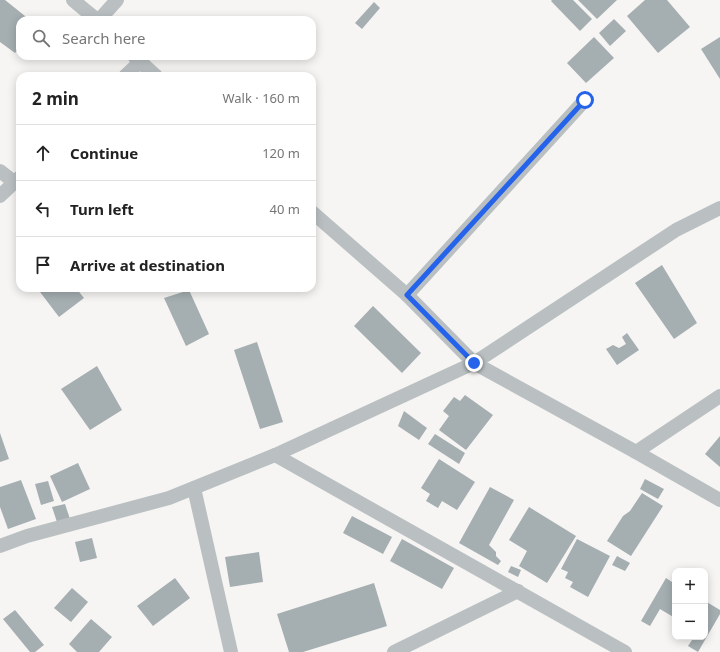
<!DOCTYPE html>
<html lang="en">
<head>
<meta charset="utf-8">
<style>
  :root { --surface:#fff; --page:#f6f6f6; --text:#222; --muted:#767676; --line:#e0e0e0 }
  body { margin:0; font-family:"Noto Sans",sans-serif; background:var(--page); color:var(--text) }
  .controls { position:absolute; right:12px; bottom:12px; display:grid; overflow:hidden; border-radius:8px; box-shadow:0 2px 10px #0003 }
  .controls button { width:36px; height:36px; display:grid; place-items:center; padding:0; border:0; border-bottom:1px solid var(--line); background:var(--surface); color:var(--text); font:20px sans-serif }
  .stop { position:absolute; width:12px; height:12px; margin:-9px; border:3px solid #2563eb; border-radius:50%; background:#fff }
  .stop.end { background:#2563eb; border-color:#fff; box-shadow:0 1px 4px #0008 }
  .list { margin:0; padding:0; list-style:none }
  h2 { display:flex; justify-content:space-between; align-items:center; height:52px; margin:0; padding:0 16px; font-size:17px }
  h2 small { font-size:13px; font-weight:400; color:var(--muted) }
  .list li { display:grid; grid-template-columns:26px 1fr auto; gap:12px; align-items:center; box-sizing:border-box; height:56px; padding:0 16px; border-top:1px solid var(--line) }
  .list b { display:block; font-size:15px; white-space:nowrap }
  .list em { font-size:13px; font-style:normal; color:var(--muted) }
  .icon { flex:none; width:22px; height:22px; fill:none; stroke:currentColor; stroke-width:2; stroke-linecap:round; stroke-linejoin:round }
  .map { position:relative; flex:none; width:720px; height:652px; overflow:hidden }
  .search { position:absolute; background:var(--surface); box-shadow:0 2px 10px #0003; left:16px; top:16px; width:300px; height:44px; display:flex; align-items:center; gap:10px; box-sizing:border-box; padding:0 14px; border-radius:12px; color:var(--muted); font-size:15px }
  .panel { position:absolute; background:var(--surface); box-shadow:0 2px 10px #0003; left:16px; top:72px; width:300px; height:220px; border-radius:12px }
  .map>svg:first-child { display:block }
  .building { fill:#a5aeb1 }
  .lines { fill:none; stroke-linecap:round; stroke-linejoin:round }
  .minor { stroke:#bac0c2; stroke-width:14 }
  .route { stroke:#2563eb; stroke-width:5 }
</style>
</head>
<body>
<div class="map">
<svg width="720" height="652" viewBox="0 0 720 652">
  <rect width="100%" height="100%" fill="#f6f5f3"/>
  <g class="building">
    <path d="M0,0H5L30,20H20V47L15,53L0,42Z"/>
    <path d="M552,0H573L592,19L580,31L551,1Z"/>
    <path d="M578,0H617L597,19Z"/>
    <path d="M645,0H667L690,27L658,53L627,16Z"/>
    <path d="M374,2L380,8L362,29L355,23Z"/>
    <path d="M614,19L626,31L610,46L599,33Z"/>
    <path d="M594,37L614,58L586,83L567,63Z"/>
    <path d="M720,37V79L701,49Z"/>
    <path d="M662,265L697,323L674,339L635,283Z"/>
    <path d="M37,288H76L84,298L59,317Z"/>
    <path d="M189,290L209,334L186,346L164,298Z"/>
    <path d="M373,306L421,353L402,373L354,326Z"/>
    <path d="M627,333L639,350L617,365L606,349L613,345L619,348L626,344L622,337Z"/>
    <path d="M257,342L283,422L260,429L234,350Z"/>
    <path d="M97,366L122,410L90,430L61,389Z"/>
    <path d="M465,395L493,415L466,450L439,430L449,416L443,411L454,397L460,401Z"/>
    <path d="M404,411L427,428L419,440L398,426Z"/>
    <path d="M0,433L9,459L0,462Z"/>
    <path d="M435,434L465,453L459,464L428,444Z"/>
    <path d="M720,436V467L705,454Z"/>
    <path d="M439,459L475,482L457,510L442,501L438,508L426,501L430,494L421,488Z"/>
    <path d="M78,463L90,489L62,502L50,476Z"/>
    <path d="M645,479L664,489L658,499L640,489Z"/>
    <path d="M21,480L36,519L8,529L0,507V487Z"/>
    <path d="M48,481L54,501L41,505L35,484Z"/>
    <path d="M490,487L514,500L489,545L496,552V556L501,561L498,565L459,543Z"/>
    <path d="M642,493L663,506L631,556L607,541L623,516L630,511Z"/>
    <path d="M65,504L70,519L57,522L52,507Z"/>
    <path d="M529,507L576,536L547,583L519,566L527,551L509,540Z"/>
    <path d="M352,516L392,537L383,554L343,533Z"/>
    <path d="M92,538L97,558L80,562L75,542Z"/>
    <path d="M402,539L454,568L442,589L390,561Z"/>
    <path d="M577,539L610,556L588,597L570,587L573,582L565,578L568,572L561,569Z"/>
    <path d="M259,552L263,582L230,587L225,557Z"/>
    <path d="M617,556L630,563L625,571L612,565Z"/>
    <path d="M511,566L521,570L518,577L508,572Z"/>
    <path d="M175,578L190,598L153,626L137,606Z"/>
    <path d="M666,578L675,584V618L660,609L650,626L641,621Z"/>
    <path d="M374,583L387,626L303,652H289L277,614Z"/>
    <path d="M72,588L88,602L71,622L54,608Z"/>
    <path d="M705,601L720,610V614L698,652L688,646L694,637H705Z"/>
    <path d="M15,610L44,645L35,652H30L3,619Z"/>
    <path d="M91,619L112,637L99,652H77L69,644Z"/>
  </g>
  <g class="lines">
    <g class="minor">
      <path d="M73,0L97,20"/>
      <path d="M99,20L117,0"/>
      <path d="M134,56L156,76"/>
      <path d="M125,76L140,62"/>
      <path d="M0,171L14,182"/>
      <path d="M0,196L20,177"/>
      <path d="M312,212L407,295L474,363L636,452L720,500"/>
      <path d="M407,295L585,100"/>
      <path d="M636,452L720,396"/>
      <path d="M275,455L625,652"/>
      <path d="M194,488L231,652"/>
      <path d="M0,546L27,536L169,498L275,455L474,363L676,230L720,208"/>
      <path d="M394,652L518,591"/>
    </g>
  </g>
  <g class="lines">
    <path class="route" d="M474,363L407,295L585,100"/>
  </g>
</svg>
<div class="controls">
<button>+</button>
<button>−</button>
</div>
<div class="stop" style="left:585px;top:100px"></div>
<div class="stop end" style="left:474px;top:363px"></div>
<div class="search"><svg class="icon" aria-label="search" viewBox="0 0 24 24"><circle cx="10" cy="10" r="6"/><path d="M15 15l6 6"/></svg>Search here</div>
<section class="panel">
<h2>2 min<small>Walk · 160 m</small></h2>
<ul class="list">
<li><svg class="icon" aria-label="ahead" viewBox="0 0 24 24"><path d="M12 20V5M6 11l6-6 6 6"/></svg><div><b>Continue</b></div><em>120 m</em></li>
<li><svg class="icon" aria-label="left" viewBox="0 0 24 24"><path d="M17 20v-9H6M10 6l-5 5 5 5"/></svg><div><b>Turn left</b></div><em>40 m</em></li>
<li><svg class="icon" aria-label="arrive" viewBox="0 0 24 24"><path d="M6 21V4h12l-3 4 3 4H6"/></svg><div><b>Arrive at destination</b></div></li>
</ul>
</section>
</div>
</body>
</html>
